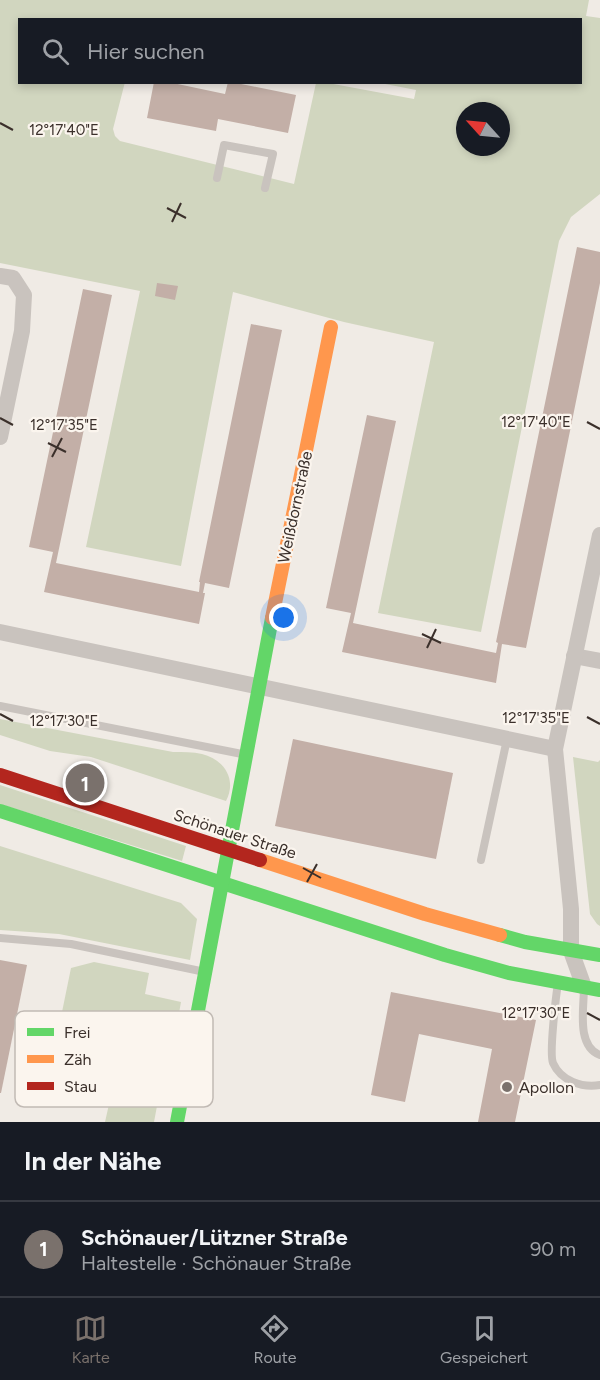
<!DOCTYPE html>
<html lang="de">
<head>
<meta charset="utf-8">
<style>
  :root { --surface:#171b24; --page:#20242c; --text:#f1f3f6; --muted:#9ea1a6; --line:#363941; --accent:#7a716c }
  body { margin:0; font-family:Figtree,sans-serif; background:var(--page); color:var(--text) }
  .compass { position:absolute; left:456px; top:102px; width:54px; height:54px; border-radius:50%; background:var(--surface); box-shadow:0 3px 9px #0003; rotate:297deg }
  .you { position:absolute; left:284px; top:618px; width:21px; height:21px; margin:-15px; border:4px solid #fff; border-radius:50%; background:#1a73e8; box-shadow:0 0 0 9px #1a73e833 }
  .badge { display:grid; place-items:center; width:39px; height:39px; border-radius:50%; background:var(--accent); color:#fff; font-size:20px; font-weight:700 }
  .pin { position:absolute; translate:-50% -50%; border:3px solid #fff; box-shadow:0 2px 6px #0006 }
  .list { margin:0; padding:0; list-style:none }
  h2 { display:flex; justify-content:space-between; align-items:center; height:78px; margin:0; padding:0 24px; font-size:26px }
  h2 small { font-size:20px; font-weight:400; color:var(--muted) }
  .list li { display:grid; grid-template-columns:39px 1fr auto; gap:18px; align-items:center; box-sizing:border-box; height:96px; padding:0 24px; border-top:2px solid var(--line) }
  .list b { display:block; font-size:22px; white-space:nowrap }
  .list p { margin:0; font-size:20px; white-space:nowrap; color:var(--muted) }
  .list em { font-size:20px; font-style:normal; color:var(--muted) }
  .icon { flex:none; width:33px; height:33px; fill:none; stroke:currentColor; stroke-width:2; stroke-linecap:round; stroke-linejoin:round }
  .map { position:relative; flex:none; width:600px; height:1122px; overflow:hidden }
  .search { position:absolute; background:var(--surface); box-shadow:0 3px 9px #0003; left:18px; right:18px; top:18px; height:66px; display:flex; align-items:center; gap:15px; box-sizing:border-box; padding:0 21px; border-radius:0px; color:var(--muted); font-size:22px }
  .sheet { height:174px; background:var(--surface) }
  nav { display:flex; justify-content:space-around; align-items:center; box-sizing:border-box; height:84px; border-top:2px solid var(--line); background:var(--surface); font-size:16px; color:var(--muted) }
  nav a { display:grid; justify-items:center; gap:3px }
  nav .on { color:var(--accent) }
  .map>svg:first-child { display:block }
  .green { fill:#d1d6bf; fill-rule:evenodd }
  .building { fill:#c3afa7 }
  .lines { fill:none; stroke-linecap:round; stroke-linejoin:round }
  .lane { stroke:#c9c3be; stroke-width:8 }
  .street { stroke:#c9c3be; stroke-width:16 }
  .fast { stroke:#63d668; stroke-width:14 }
  .slow { stroke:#ff974d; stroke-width:14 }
  .jam { stroke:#b3261e; stroke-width:14 }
  .ticks { fill:none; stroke:#3b302b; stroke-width:2 }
  .poi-dot { fill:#7a716c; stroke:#fbf5ee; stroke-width:2 }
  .labels { text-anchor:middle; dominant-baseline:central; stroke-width:4.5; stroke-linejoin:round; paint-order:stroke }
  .street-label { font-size:16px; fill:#3b302b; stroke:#fbf5ee }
  .poi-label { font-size:16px; fill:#3b302b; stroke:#fbf5ee; text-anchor:start }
  .key { fill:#fbf5ee; stroke:#c1bab4; stroke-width:1.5 }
  .key-label { font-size:16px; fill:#3b302b }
  .ticks-label { font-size:15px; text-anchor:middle; fill:#3b302b; stroke:#fbf5ee; stroke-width:4.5; stroke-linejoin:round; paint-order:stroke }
</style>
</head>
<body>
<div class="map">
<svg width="600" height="1122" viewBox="0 0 600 1122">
  <rect width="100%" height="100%" fill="#f0ebe5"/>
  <g class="green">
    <path d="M0,0H589L586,16L600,18V194L571,217L559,241L481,632L378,613L434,342L344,322L233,292L181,566L86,547L140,291L0,263ZM20,20H580V82L380,83L416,90L414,99L328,83H316L294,184L120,141L115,136L113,129L125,82H20ZM465,111H501V147H465Z"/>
    <path d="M0,719L173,752C183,752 193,752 202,754C225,760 237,780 226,801L91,757L50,751L0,735Z"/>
    <path d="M573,757L598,762L600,760V926L597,924L590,914Z"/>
    <path d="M0,785L186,846L182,861L0,804Z"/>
    <path d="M0,846L181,903L197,919L190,960L59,934L0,930Z"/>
    <path d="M94,962L149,973L145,994L181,1002L168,1075L163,1074L154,1122H105L112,1091L77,1060L52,1061L71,968Z"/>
  </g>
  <g class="building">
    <path d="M154,82H168L225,94L228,82H231L296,95L288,133L218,119L216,131L147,118Z"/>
    <path d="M577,247L600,252V283L526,648L502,644L496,683L342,652L351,613L326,608L367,415L396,421L353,623L496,653L498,643L496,642Z"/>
    <path d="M157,283L178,286L175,300L155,296Z"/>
    <path d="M83,289L112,295L56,563L199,592L200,582H199L251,324L282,330L229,588L205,583L203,593H205L199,624L44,592L53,552L29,547Z"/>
    <path d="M293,739L453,773L436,859L275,826Z"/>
    <path d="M0,960L27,965L1,1093H0Z"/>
    <path d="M391,992L536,1020L515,1122H478L492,1049L419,1034L405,1102L371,1095Z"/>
  </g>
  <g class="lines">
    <g class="lane">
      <path d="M217,178L224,145L273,154L265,188"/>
      <path d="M0,706L247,755"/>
      <path d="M481,860L507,739"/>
      <path d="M0,938L71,944L205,972"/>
      <path d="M558,983C556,996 549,1054 553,1063C561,1081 582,1088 600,1085"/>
      <path d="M584,987C584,1008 576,1046 600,1055"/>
    </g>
    <g class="street">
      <path d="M0,276L13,278L24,295L22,331L0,437"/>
      <path d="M0,632L555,749"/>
      <path d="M574,656L600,661"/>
      <path d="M584,987L571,951V909L555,749L600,535"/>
    </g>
    <g class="fast">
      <path d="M0,811L445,955L509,973L600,990"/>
      <path d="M500,935L525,942L600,955"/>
      <path d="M177,1122L272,618"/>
    </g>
    <g class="slow">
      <path d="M272,618L331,327"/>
      <path d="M260,860L425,914L500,935"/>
    </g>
    <path class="jam" d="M0,775L260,860"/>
  </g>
  <path class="ticks" d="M0,123L13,130M167,208L186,218M172,222L181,203M0,418L13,425M587,422L600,429M48,443L66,452M52,457L62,438M422,634L441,643M427,648L436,629M0,714L13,721M587,717L600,724M303,868L321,878M307,882L317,864M587,1013L600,1020"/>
  <circle class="poi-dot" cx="507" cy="1087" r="6"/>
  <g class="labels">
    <g class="street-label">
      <text transform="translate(295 507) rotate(-78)">Weißdornstraße</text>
      <text transform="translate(235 834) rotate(18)">Schönauer Straße</text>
    </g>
    <g class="poi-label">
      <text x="519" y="1087">Apollon</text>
    </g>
  </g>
  <rect x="15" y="1011" width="198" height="96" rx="9" class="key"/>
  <rect x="27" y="1028" width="27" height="8" fill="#63d668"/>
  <rect x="27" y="1055" width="27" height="8" fill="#ff974d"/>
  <rect x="27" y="1082" width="27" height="8" fill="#b3261e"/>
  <g class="key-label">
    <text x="64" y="1038">Frei</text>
    <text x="64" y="1065">Zäh</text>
    <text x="64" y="1092">Stau</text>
  </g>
  <g class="ticks-label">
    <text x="64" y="135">12°17'40"E</text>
    <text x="536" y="427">12°17'40"E</text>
    <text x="64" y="430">12°17'35"E</text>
    <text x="536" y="723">12°17'35"E</text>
    <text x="64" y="726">12°17'30"E</text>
    <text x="536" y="1018">12°17'30"E</text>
  </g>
</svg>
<svg class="compass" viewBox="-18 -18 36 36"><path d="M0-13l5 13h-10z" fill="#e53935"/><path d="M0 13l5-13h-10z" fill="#9ea1a6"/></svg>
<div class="you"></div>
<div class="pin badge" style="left:85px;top:783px">1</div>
<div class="search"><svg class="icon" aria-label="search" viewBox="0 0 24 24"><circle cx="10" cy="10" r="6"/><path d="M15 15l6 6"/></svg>Hier suchen</div>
</div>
<section class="sheet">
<h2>In der Nähe<small></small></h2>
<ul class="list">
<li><span class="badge">1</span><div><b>Schönauer/Lützner Straße</b><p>Haltestelle · Schönauer Straße</p></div><em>90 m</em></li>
</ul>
</section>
<nav>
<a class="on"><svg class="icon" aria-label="map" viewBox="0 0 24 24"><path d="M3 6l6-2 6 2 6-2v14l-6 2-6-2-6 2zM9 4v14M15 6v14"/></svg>Karte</a>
<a><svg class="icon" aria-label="directions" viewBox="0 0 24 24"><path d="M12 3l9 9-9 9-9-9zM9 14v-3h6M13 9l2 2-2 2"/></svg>Route</a>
<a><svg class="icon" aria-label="saved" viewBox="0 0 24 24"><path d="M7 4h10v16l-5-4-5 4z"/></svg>Gespeichert</a>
</nav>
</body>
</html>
